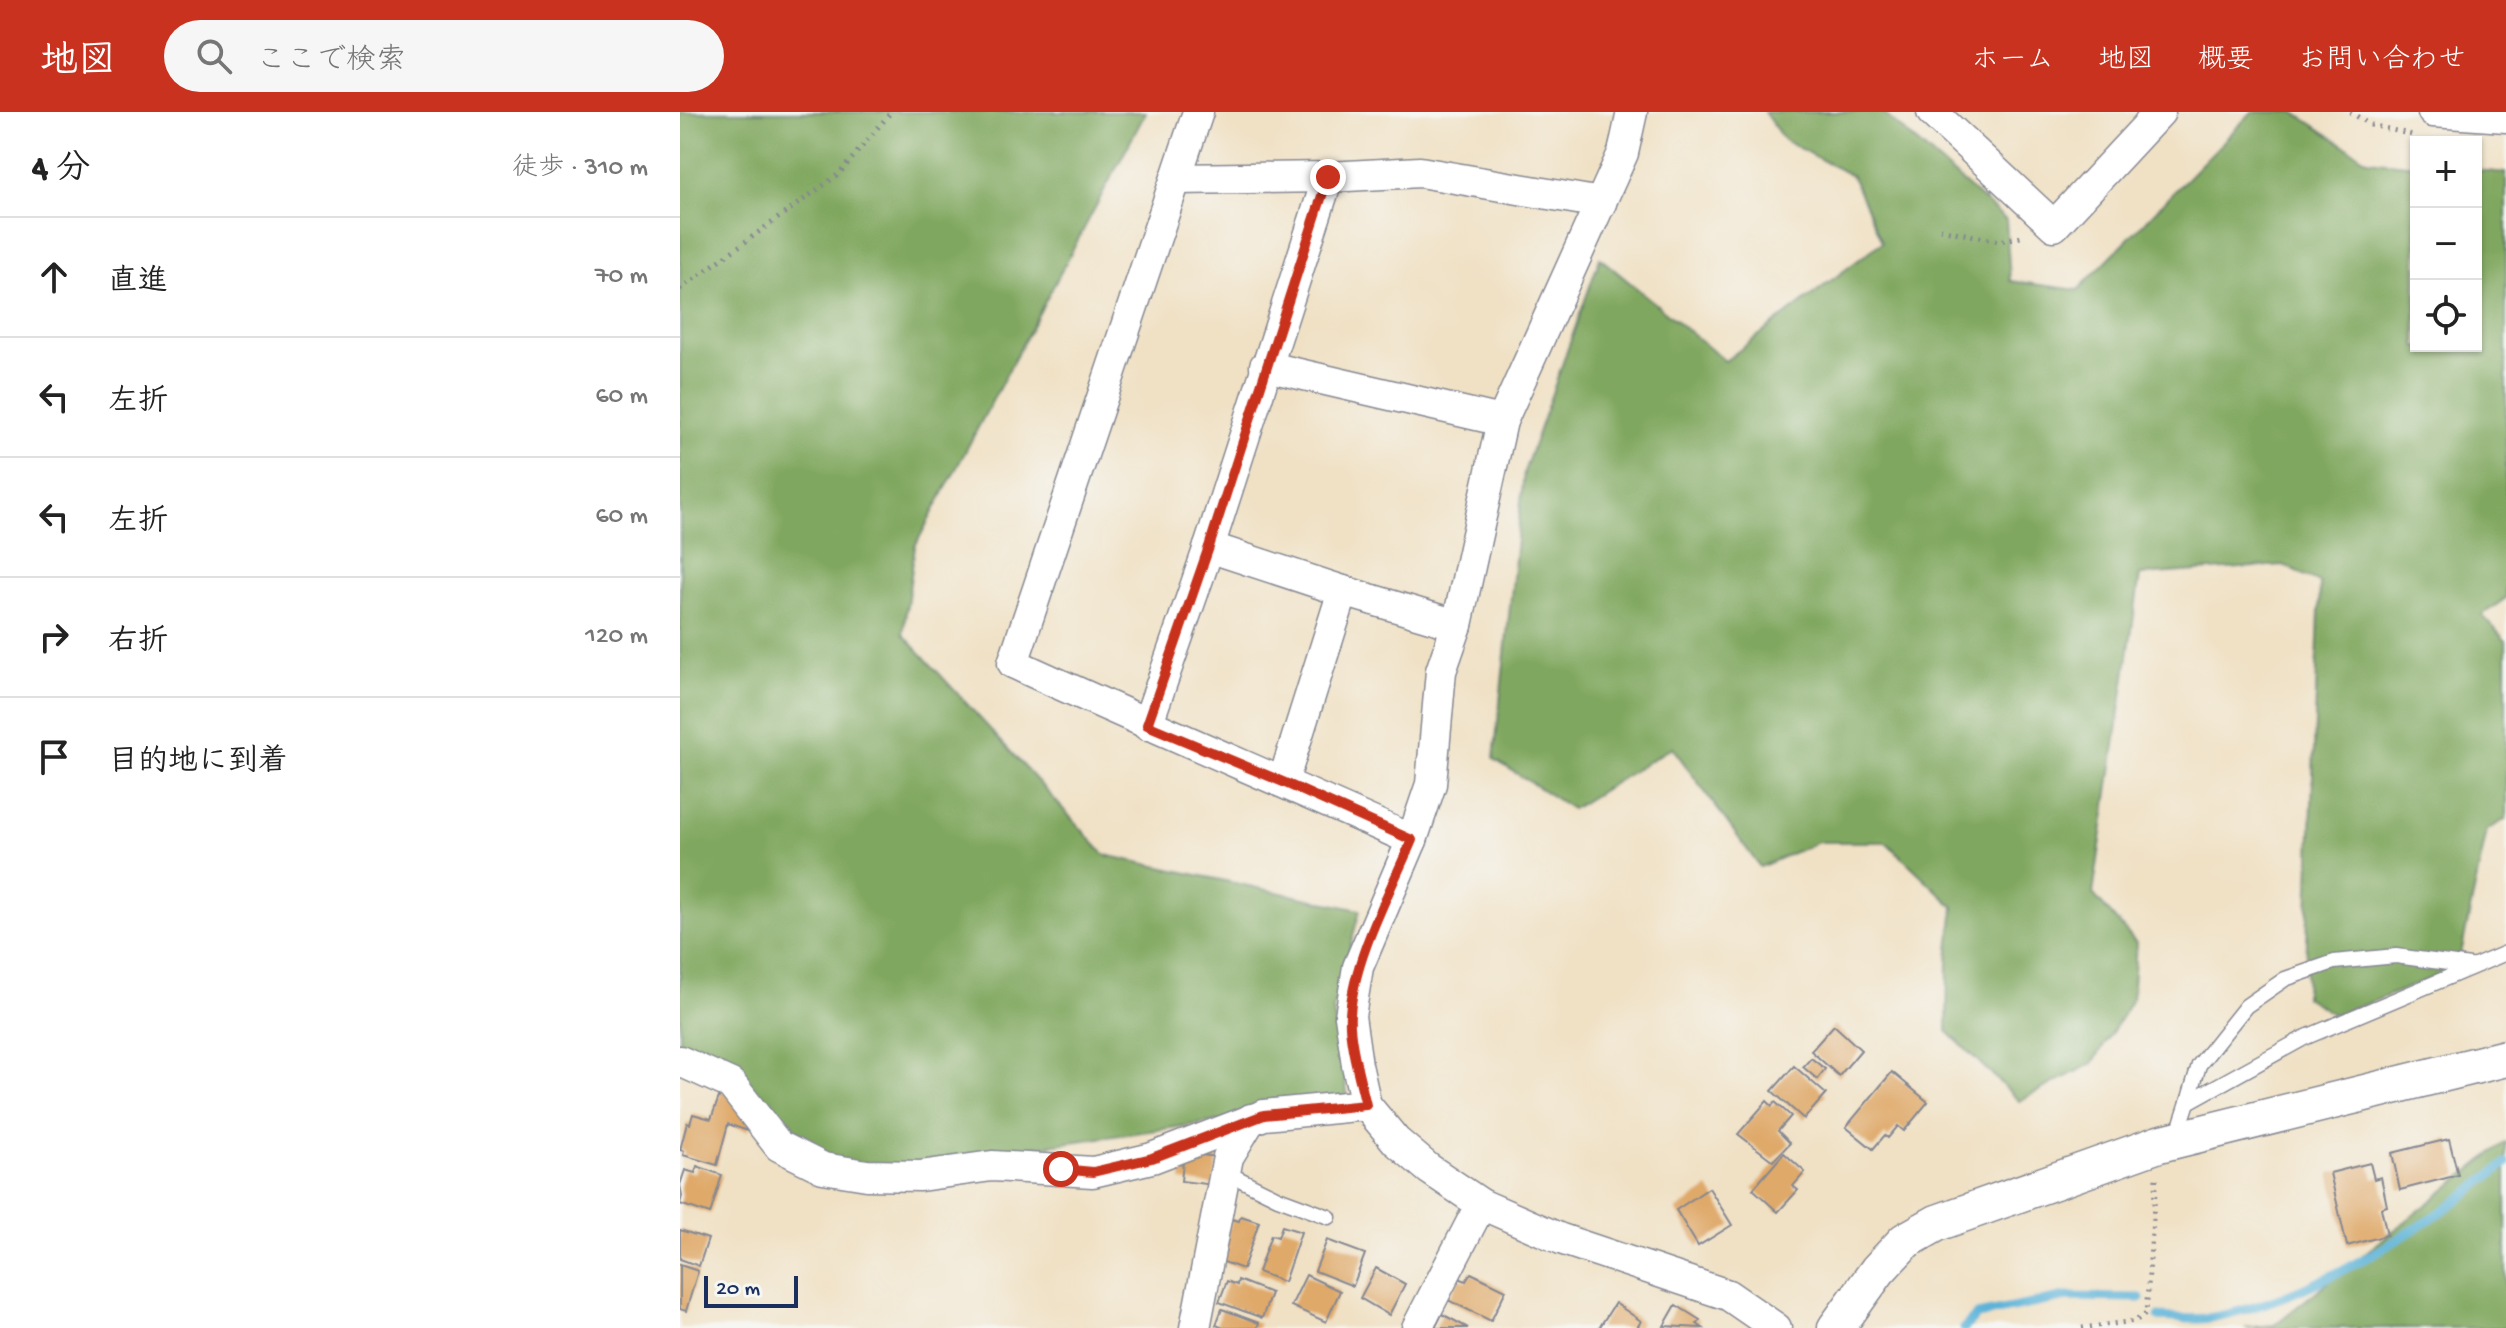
<!DOCTYPE html>
<html lang="ja">
<head>
<meta charset="utf-8">
<style>
  :root { --surface:#fff; --page:#f6f6f6; --text:#222; --muted:#767676; --line:#e0e0e0; --accent:#c8321e }
  body { margin:0; font-family:"Gochi Hand","Klee One",sans-serif; background:var(--page); color:var(--text) }
  .controls { position:absolute; right:24px; top:24px; display:grid; overflow:hidden; border-radius:0px; box-shadow:0 2px 6px #0004 }
  .controls button { width:72px; height:72px; display:grid; place-items:center; padding:0; border:0; border-bottom:2px solid var(--line); background:var(--surface); color:var(--text); font:40px sans-serif }
  .scale { position:absolute; left:24px; bottom:20px; width:94px; box-sizing:border-box; padding-left:8px; border:4px solid #1b2f5e; border-top:0; font-size:22px; line-height:28px; white-space:nowrap; color:#1b2f5e; -webkit-text-stroke:6px #f6f6f2; paint-order:stroke }
  .stop { position:absolute; width:24px; height:24px; margin:-18px; border:6px solid #c8321e; border-radius:50%; background:#fff }
  .stop.end { background:#c8321e; border-color:#fff; box-shadow:0 2px 8px #0008 }
  .list { margin:0; padding:0; list-style:none }
  h2 { display:flex; justify-content:space-between; align-items:center; height:104px; margin:0; padding:0 32px; font-size:34px }
  h2 small { font-size:26px; font-weight:400; color:var(--muted) }
  .list li { display:grid; grid-template-columns:52px 1fr auto; gap:24px; align-items:center; box-sizing:border-box; height:120px; padding:0 32px; border-top:2px solid var(--line) }
  .list b { display:block; font-size:30px; white-space:nowrap }
  .list em { font-size:26px; font-style:normal; color:var(--muted) }
  .icon { flex:none; width:44px; height:44px; fill:none; stroke:currentColor; stroke-width:2; stroke-linecap:round; stroke-linejoin:round }
  .map { position:relative; flex:none; width:1826px; height:1216px; overflow:hidden }
  header { display:flex; align-items:center; gap:48px; box-sizing:border-box; height:112px; padding:0 40px; background:var(--accent); color:#fff }
  header strong { font-size:38px }
  nav { display:flex; gap:44px; margin-inline-start:auto; font-size:28px }
  .search { width:560px; height:72px; background:var(--page); display:flex; align-items:center; gap:20px; box-sizing:border-box; padding:0 28px; border-radius:44px; color:var(--muted); font-size:30px }
  main { display:flex }
  aside { flex:1; background:var(--surface) }
  .map>svg:first-child { display:block }
  .forest { fill:#80a75e; stroke:#4e6b5e; stroke-width:2 }
  .lines { fill:none; stroke-linecap:round; stroke-linejoin:round }
  .stream { stroke:#5bb3d8; stroke-width:9 }
  .building { fill:#dfa969 }
  .service-casing { stroke:#868892; stroke-width:17 }
  .minor-casing { stroke:#868892; stroke-width:33 }
  .tertiary-casing { stroke:#868892; stroke-width:39 }
  .path { stroke:#868892; stroke-width:5; stroke-dasharray:2 6; stroke-linecap:butt }
  .service { stroke:#fff; stroke-width:14 }
  .minor { stroke:#fff; stroke-width:30 }
  .tertiary { stroke:#fff; stroke-width:36 }
  .route { stroke:#c8321e; stroke-width:10 }
</style>
</head>
<body>
<header>
<strong>地図</strong>
<div class="search"><svg class="icon" aria-label="search" viewBox="0 0 24 24"><circle cx="10" cy="10" r="6"/><path d="M15 15l6 6"/></svg>ここで検索</div>
<nav><a>ホーム</a><a>地図</a><a>概要</a><a>お問い合わせ</a></nav>
</header>
<main>
<aside>
<h2>4 分<small>徒歩 · 310 m</small></h2>
<ul class="list">
<li><svg class="icon" aria-label="ahead" viewBox="0 0 24 24"><path d="M12 20V5M6 11l6-6 6 6"/></svg><div><b>直進</b></div><em>70 m</em></li>
<li><svg class="icon" aria-label="left" viewBox="0 0 24 24"><path d="M17 20v-9H6M10 6l-5 5 5 5"/></svg><div><b>左折</b></div><em>60 m</em></li>
<li><svg class="icon" aria-label="left" viewBox="0 0 24 24"><path d="M17 20v-9H6M10 6l-5 5 5 5"/></svg><div><b>左折</b></div><em>60 m</em></li>
<li><svg class="icon" aria-label="right" viewBox="0 0 24 24"><path d="M7 20v-9h11M14 6l5 5-5 5"/></svg><div><b>右折</b></div><em>120 m</em></li>
<li><svg class="icon" aria-label="arrive" viewBox="0 0 24 24"><path d="M6 21V4h12l-3 4 3 4H6"/></svg><div><b>目的地に到着</b></div></li>
</ul>
</aside>
<div class="map">
<svg width="1826" height="1216" viewBox="0 0 1826 1216">
  <rect width="100%" height="100%" fill="#f6f6f2"/>
  <filter id="ink" filterUnits="userSpaceOnUse"><feTurbulence type="fractalNoise" baseFrequency=".0125" numOctaves="2"/><feDisplacementMap in="SourceGraphic" scale="16" xChannelSelector="R" yChannelSelector="G"/><feConvolveMatrix kernelMatrix="1 2 1 2 8 2 1 2 1" color-interpolation-filters="sRGB"/></filter>
  <filter id="wash" filterUnits="userSpaceOnUse"><feTurbulence type="fractalNoise" baseFrequency=".006" numOctaves="4" result="noise"/><feDisplacementMap in="SourceGraphic" scale="32" xChannelSelector="R" yChannelSelector="G"/><feGaussianBlur stdDeviation="1.8" result="paint"/><feColorMatrix in="noise" values="0 0 0 0 0 0 0 0 0 0 0 0 0 0 0 0 0 1.4 0 .05"/><feComposite in="paint" operator="in"/></filter>
  <g filter="url(#wash)">
    <rect width="100%" height="100%" fill="#f0e1c5"/>
    <g class="forest">
      <path d="M0,0H466L235,434L223,522L425,743L680,798L653,898L669,991L170,1061L32,953L0,941Z"/>
      <path d="M1084,0H1202L1326,108L1330,169L1398,178L1572,0H1614L1687,48L1736,53V234H1796V58L1826,61V486L1802,503L1826,529V707L1807,718L1778,856L1656,904L1625,885L1640,471L1603,453L1460,463L1413,782L1456,831L1452,888L1413,951L1339,989L1267,919L1268,847L1274,795L1206,730H1138L1080,755L992,635L892,697L814,647L844,360L920,146L1045,249L1202,130L1172,64L1104,28Z"/>
      <path d="M1826,1030V1216H1565L1594,1213Z"/>
    </g>
    <g class="lines">
      <g class="stream">
        <path d="M1479,1205C1497,1206 1517,1209 1534,1205C1631,1187 1751,1113 1826,1051"/>
        <path d="M1284,1216L1297,1203L1386,1185L1460,1186"/>
      </g>
    </g>
    <g id="blocks">
      <g class="building">
        <path d="M1154,913L1181,938L1159,964L1131,939Z"/>
        <path d="M1131,946L1145,957L1137,967L1123,955Z"/>
        <path d="M1114,954L1146,982L1124,1007L1092,979Z"/>
        <path d="M1212,960L1248,990L1224,1019L1218,1014L1208,1026L1205,1023L1193,1037L1166,1015Z"/>
        <path d="M42,977L73,1005L68,1019L48,1012L37,1053L3,1043L4,1039L0,1038L7,1011L10,1012L13,1002L31,1007Z"/>
        <path d="M1087,989L1092,994L1095,990L1111,1004L1098,1019L1110,1031L1093,1049L1058,1022Z"/>
        <path d="M1769,1027L1778,1063L1720,1078L1712,1041Z"/>
        <path d="M504,1041L538,1045L534,1073L501,1069Z"/>
        <path d="M1104,1041L1125,1060L1113,1074L1118,1078L1098,1100L1073,1077Z"/>
        <path d="M1690,1051L1694,1067L1701,1065L1707,1094L1701,1096L1707,1123L1667,1134L1650,1061Z"/>
        <path d="M17,1054L42,1063L30,1102L0,1092L2,1084L0,1073L5,1058L15,1061Z"/>
        <path d="M1029,1076L1052,1113L1018,1134L996,1098Z"/>
        <path d="M561,1104L579,1110L563,1157L538,1148L552,1107L559,1109Z"/>
        <path d="M602,1114L621,1120L604,1170L578,1160L591,1123L598,1125Z"/>
        <path d="M0,1118L28,1127L19,1154L0,1147Z"/>
        <path d="M647,1128L685,1142L673,1174L635,1159Z"/>
        <path d="M0,1153L18,1159L6,1199L0,1197Z"/>
        <path d="M696,1156L725,1172L709,1203L680,1186Z"/>
        <path d="M791,1161L826,1178L811,1209L768,1188L779,1166L786,1169Z"/>
        <path d="M626,1163L660,1179L646,1210L611,1194Z"/>
        <path d="M558,1168L591,1181L582,1206L539,1190L547,1169L557,1173Z"/>
        <path d="M935,1191L961,1209L957,1216H919Z"/>
        <path d="M996,1193L1020,1208L1017,1212L1023,1216L984,1214Z"/>
        <path d="M542,1197L579,1211L577,1216H543L536,1213Z"/>
        <path d="M762,1202L788,1216H755Z"/>
      </g>
    </g>
  </g>
  <g filter="url(#ink)">
    <use href="#blocks" fill-opacity="0" stroke="#868892" stroke-width="2"/>
    <g class="lines">
      <defs>
        <g id="service">
          <path d="M1508,990L1519,953L1566,894L1605,867L1654,850L1716,844L1790,854"/>
          <path d="M1497,1024L1508,990L1624,926L1826,841"/>
          <path d="M545,1060L598,1086L649,1105"/>
        </g>
        <g id="minor">
          <path d="M518,0L333,551C465,612 599,668 732,728"/>
          <path d="M952,0L943,41L822,309L777,513L761,559L751,672L732,728L678,855L670,904L677,953L686,993L716,1029L749,1057L801,1092L881,1127L1048,1183L1096,1216"/>
          <path d="M1252,0L1374,114L1480,0"/>
          <path d="M1753,0L1826,5"/>
          <path d="M496,67L648,65L740,60L921,91"/>
          <path d="M585,254L822,309"/>
          <path d="M529,435L663,479L777,513"/>
          <path d="M467,613L529,435L648,65"/>
          <path d="M603,670L663,479"/>
          <path d="M0,949L51,972L99,1034L143,1056L187,1063L240,1064L312,1054L413,1060L472,1046L584,1003L686,993"/>
          <path d="M515,1216L548,1045L571,1007"/>
          <path d="M737,1216L801,1092"/>
        </g>
        <path id="tertiary" d="M1156,1216L1198,1158L1225,1129L1257,1111L1479,1032L1826,946"/>
      </defs>
      <use href="#service" class="service-casing"/>
      <use href="#minor" class="minor-casing"/>
      <use href="#tertiary" class="tertiary-casing"/>
      <g class="path">
        <path d="M1670,0L1691,13L1733,23"/>
        <path d="M1260,117L1319,129L1341,125"/>
        <path d="M0,177L159,62L211,0"/>
        <path d="M1402,1216L1455,1209L1466,1202L1476,1066"/>
      </g>
      <use href="#service" class="service"/>
      <use href="#minor" class="minor"/>
      <use href="#tertiary" class="tertiary"/>
    </g>
  </g>
  <g class="lines" filter="url(#ink)">
    <path class="route" d="M381,1057L413,1060L472,1046L584,1003L686,993C680,967 668,927 670,902C674,845 710,780 732,728L603,670L467,613L529,435L648,65"/>
  </g>
</svg>
<div class="controls">
<button>+</button>
<button>−</button>
<button><svg class="icon" aria-label="locate" viewBox="0 0 24 24"><circle cx="12" cy="12" r="6"/><path d="M12 2v4M12 18v4M2 12h4M18 12h4"/></svg></button>
</div>
<div class="scale">20 m</div>
<div class="stop" style="left:381px;top:1057px"></div>
<div class="stop end" style="left:648px;top:65px"></div>
</div>
</main>
</body>
</html>
